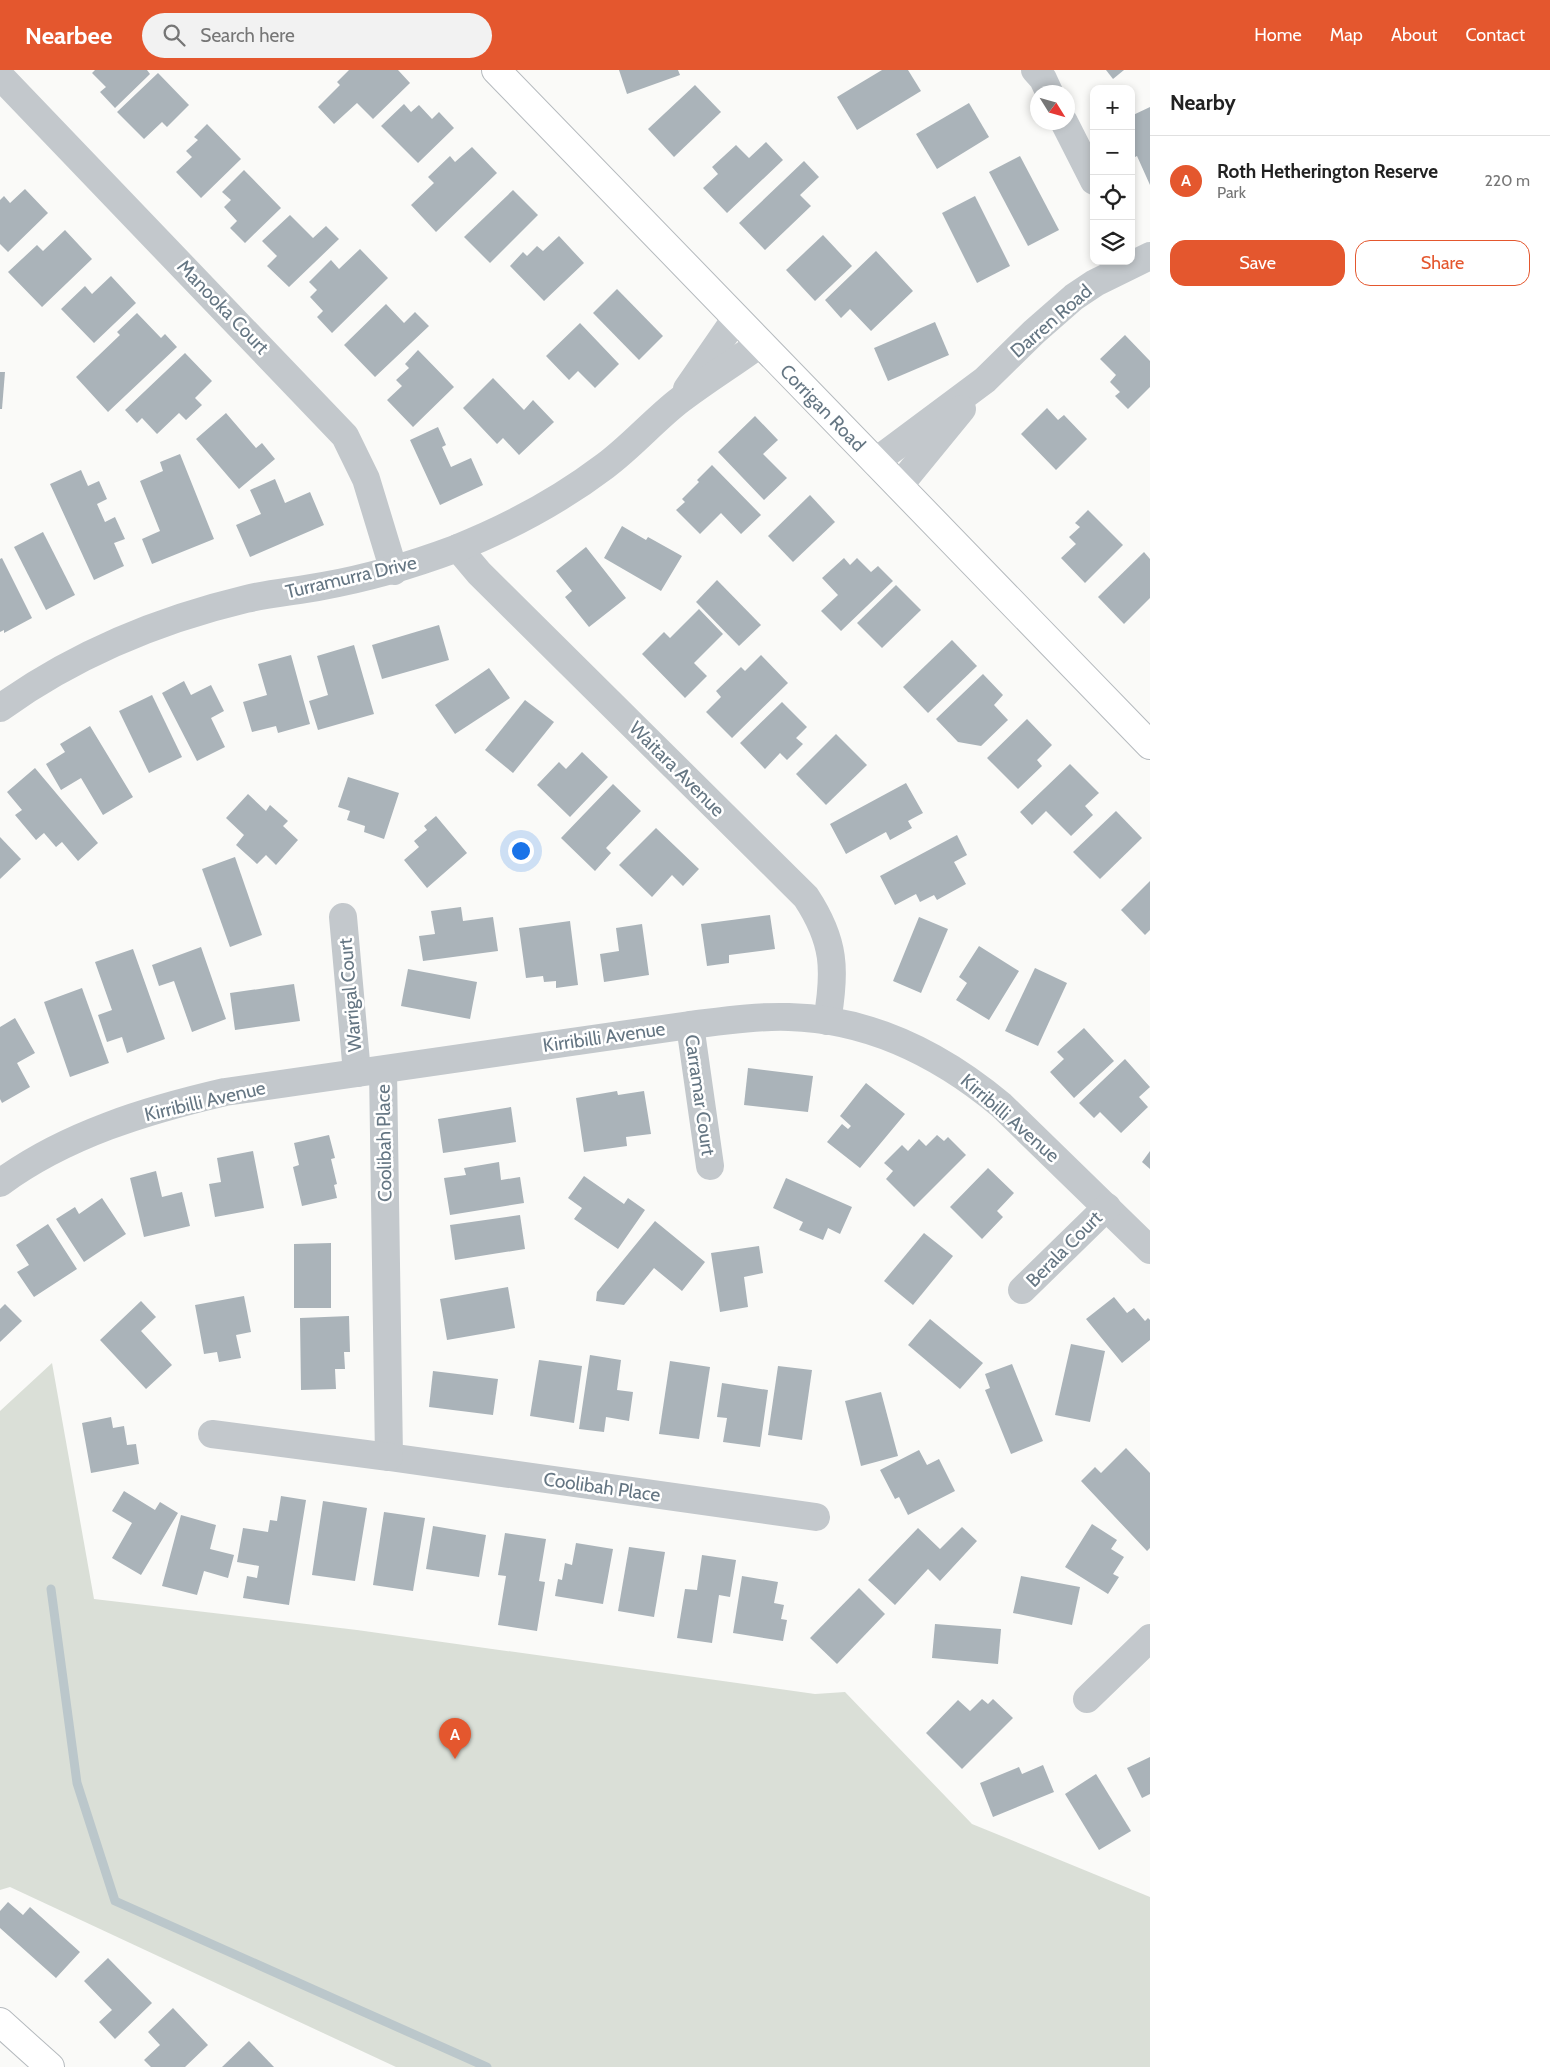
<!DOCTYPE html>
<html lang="en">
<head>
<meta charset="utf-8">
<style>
  :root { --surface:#fff; --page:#f2f2f2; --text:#222; --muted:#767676; --line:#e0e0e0; --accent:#e4572e }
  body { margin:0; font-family:Cabin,sans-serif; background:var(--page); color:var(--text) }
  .controls { position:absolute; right:15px; top:15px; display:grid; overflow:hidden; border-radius:10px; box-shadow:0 2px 8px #0003 }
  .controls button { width:45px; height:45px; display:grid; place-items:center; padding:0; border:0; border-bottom:1px solid var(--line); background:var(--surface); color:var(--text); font:25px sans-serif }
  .compass { position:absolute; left:1030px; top:15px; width:45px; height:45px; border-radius:50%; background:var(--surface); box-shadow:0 2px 8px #0003; rotate:127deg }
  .you { position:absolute; left:520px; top:780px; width:18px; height:18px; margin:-12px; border:4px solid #fff; border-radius:50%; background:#1a73e8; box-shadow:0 0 0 8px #1a73e833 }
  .badge { display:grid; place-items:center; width:32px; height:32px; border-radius:50%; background:var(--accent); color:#fff; font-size:16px; font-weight:700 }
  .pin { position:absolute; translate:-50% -41px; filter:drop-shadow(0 1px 2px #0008) }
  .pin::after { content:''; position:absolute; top:26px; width:18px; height:15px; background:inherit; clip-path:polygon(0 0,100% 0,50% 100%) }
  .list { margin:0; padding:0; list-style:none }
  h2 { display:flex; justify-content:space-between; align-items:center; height:65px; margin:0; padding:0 20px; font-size:21px }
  h2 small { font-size:16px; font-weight:400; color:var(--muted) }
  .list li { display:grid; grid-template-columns:32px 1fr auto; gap:15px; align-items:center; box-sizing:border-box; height:90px; padding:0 20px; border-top:1px solid var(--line) }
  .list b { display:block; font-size:19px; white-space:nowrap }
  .list p { margin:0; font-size:16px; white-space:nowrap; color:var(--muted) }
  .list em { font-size:16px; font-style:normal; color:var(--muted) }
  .actions { display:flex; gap:10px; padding:15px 20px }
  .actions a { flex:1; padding:11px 0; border:1px solid var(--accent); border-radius:15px; text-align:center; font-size:18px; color:var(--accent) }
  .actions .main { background:var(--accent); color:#fff }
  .icon { flex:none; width:28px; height:28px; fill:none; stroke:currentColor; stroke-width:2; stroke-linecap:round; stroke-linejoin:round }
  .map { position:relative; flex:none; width:1150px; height:1997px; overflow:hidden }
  header { display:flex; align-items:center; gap:30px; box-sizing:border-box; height:70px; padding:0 25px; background:var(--accent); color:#fff }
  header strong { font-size:24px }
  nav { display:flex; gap:28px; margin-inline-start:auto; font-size:18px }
  .search { width:350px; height:45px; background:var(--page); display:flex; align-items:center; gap:12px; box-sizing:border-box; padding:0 18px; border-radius:28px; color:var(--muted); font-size:19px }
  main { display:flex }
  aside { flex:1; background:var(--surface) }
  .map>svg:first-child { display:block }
  .green { fill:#dadfd7 }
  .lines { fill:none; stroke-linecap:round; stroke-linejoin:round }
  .stream { stroke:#bbc7cb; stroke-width:9 }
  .building { fill:#aab3b9 }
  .major-casing { stroke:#b5babe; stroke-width:30 }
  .minor { stroke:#c3c8cc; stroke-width:28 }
  .major { stroke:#fff; stroke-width:28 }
  .labels { text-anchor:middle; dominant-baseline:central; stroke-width:5; stroke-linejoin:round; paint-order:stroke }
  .street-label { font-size:19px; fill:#657683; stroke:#fff }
</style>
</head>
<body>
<header>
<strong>Nearbee</strong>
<div class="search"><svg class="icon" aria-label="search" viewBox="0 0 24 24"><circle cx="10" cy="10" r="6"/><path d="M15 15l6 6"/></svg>Search here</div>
<nav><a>Home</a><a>Map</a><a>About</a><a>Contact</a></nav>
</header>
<main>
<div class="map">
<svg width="1150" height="1997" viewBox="0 0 1150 1997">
  <rect width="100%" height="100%" fill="#fafaf8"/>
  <path class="green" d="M52,1293L94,1529L357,1560L815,1624L845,1622L972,1754L1150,1827V1997H396L10,1817L0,1820V1341Z"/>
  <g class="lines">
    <path class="stream" d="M51,1519L77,1713L115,1831L487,1997"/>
  </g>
  <g class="building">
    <path d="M95,0H147L150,4L115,38L100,22L106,17L92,3Z"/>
    <path d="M349,0H398L410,13L373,49L357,33L334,54L318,37L340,15L337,12Z"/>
    <path d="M619,0H678L680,5L627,24Z"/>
    <path d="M882,0H908L921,21L857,60L837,27Z"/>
    <path d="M1106,0H1124L1113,9Z"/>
    <path d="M158,3L189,35L167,57L162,52L144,69L117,42Z"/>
    <path d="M695,15L721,42L674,87L648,59Z"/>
    <path d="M969,33L989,67L937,99L916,64Z"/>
    <path d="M404,34L411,42L419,35L432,49L439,42L454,58L418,93L381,56Z"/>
    <path d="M1150,37V115L1137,86L1131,89V46Z"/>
    <path d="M207,54L241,89L201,128L176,102L192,87L186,81L198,70L194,67Z"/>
    <path d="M766,72L783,90L727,143L703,118L718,104L712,97L736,75L749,88Z"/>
    <path d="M472,77L497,103L436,162L411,135L434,113L428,107L450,86L455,92Z"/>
    <path d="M1020,86L1059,160L1028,176L989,102Z"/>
    <path d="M804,91L819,107L800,125L811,136L765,180L739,153Z"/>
    <path d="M244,100L281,138L245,173L230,158L237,151L224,137L231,130L222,122Z"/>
    <path d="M25,119L48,143L8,182L0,174V130L4,126L10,133Z"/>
    <path d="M513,120L538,145L490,193L464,167Z"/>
    <path d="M975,126L1010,196L977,213L942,143Z"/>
    <path d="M290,145L313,168L326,156L339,169L289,217L267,196L277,186L262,171Z"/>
    <path d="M65,160L92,189L42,237L8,202L37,175L43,181Z"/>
    <path d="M823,165L852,196L815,231L786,200Z"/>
    <path d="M559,166L584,193L544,231L510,196L523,182L527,186L537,176L543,181Z"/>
    <path d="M360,179L388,208L332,263L317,247L323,241L310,227L317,220L309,212L331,190L339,199Z"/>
    <path d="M876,181L913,221L871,261L850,239L841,248L825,230Z"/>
    <path d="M111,206L136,233L94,273L61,239L85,216L92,224Z"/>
    <path d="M617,219L663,266L639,290L593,243Z"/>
    <path d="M386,234L404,253L415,242L429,256L375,307L344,275Z"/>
    <path d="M137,243L161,268L165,264L177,277L108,342L76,307L120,265L117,262Z"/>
    <path d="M935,252L949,285L888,311L874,278Z"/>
    <path d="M580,253L619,294L595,318L578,301L569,310L546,286Z"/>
    <path d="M1125,265L1150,291V317L1128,339L1115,326L1120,322L1110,312L1116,305L1100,289Z"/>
    <path d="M418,280L454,317L413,357L387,330L402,316L396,310L409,298L405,294Z"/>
    <path d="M185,283L212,311L195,328L202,335L186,350L179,343L157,364L142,348L137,353L125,340Z"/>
    <path d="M0,302H5L2,339H0Z"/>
    <path d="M493,308L524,340L533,330L554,352L519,385L503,368L497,374L463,338Z"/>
    <path d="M1047,338L1058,350L1064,345L1087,369L1056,400L1021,364Z"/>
    <path d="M226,343L256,378L262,373L275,389L239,419L196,369Z"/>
    <path d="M755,346L778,370L763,384L787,408L764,430L718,382Z"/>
    <path d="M438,357L446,375L442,377L451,397L471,388L483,415L440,435L410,370Z"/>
    <path d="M180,384L214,469L152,494L142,469L160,461L140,411L163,401L160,392Z"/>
    <path d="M712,395L761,445L741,464L721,443L700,464L676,440L685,432L682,429L699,412L697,410Z"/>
    <path d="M81,400L88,416L99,411L107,429L97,434L105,452L115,447L125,469L114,473L124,496L94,510L50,414Z"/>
    <path d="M275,409L285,433L310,422L324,455L250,487L236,455L261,444L250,420Z"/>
    <path d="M810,425L835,452L793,492L768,466Z"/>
    <path d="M1088,440L1123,475L1085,513L1061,488L1076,474L1069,467L1080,457L1075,453Z"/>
    <path d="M622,456L646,470L648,467L682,486L661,521L604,488Z"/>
    <path d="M43,462L75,525L46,540L14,477Z"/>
    <path d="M586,477L626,528L589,557L565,527L572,521L556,501Z"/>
    <path d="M1144,482L1150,489V528L1124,554L1098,527Z"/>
    <path d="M2,488L32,548L4,563V560L0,562V489Z"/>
    <path d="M844,488L850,495L857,488L871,502L878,496L893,511L841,561L821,541L838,525L822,508Z"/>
    <path d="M717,510L761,555L739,576L696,532Z"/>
    <path d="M896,515L921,540L882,578L857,553Z"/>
    <path d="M699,539L723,564L694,593L707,606L685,628L642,584L664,562L670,568Z"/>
    <path d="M439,555L449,590L382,609L372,575Z"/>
    <path d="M952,570L977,596L928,643L903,617Z"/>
    <path d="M354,575L374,644L318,660L309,631L328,625L317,586Z"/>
    <path d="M291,585L310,654L278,663L276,656L252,662L243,632L267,625L258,594Z"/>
    <path d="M761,585L788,613L732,668L706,642L721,627L716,621L741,597L745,601Z"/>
    <path d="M489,598L510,628L455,664L435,635Z"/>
    <path d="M983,604L1003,625L994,635L1008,650L981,676L958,672L936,649Z"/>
    <path d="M184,611L191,625L211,615L224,641L211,648L225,677L197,691L162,623Z"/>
    <path d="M152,625L182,687L149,703L119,641Z"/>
    <path d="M525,630L554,652L513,703L485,680Z"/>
    <path d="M782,632L807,657L796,668L803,674L787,690L780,683L765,699L740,673Z"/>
    <path d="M1027,649L1052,675L1037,690L1042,696L1018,719L987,688Z"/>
    <path d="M90,656L133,727L103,745L81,708L61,720L46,694L65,682L60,674Z"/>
    <path d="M836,664L867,695L826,735L796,704Z"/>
    <path d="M582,682L608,707L570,747L537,715L559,692L566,699Z"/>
    <path d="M1070,694L1099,723L1085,736L1093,745L1071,766L1046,741L1032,755L1020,742Z"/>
    <path d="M35,698L98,773L78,791L62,772L56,777L44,763L36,770L15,745L22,740L7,722Z"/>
    <path d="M348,707L399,723L384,769L364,762L365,756L347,750L350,741L338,737Z"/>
    <path d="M906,713L923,743L908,751L912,758L890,770L886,762L846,784L830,754Z"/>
    <path d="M613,714L641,741L606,778L611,783L595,801L561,768Z"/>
    <path d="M248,724L266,741L270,735L288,751L283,756L298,770L276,795L266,785L257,794L236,775L244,765L226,748Z"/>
    <path d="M1116,741L1142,768L1100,809L1073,782Z"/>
    <path d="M436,746L467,783L427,818L404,790L419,777L414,771L427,760L424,756Z"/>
    <path d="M656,758L699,799L683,816L672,805L652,827L619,795Z"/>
    <path d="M957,765L967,785L954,792L966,814L937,830L934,825L920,832L916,824L895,835L880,806Z"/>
    <path d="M0,767L21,789L0,809Z"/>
    <path d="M235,787L262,865L230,877L202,799Z"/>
    <path d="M1150,811V860L1145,865L1121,840Z"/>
    <path d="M461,837L463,851L493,847L498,881L423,891L419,866L435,864L431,841Z"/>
    <path d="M770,845L775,879L729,885V893L707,896L701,854Z"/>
    <path d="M919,847L948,859L921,923L893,911Z"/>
    <path d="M570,851L578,915L556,918V911L544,912L543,906L526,908L519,858Z"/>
    <path d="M642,854L649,905L604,912L600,884L619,881L616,858Z"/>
    <path d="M979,876L1019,901L989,950L956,930L967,913L959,907Z"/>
    <path d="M201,877L226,949L192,962L174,911L159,916L152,895Z"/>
    <path d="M133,879L165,969L127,983L122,967L107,972L98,945L112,940L95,892Z"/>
    <path d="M1035,898L1067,913L1038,976L1005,961Z"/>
    <path d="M408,899L477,912L470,949L401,936Z"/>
    <path d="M294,914L300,951L235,960L230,923Z"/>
    <path d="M82,918L109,993L70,1007L44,932Z"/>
    <path d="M15,948L35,983L17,993L30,1017L2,1033L0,1029V957Z"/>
    <path d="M1084,958L1114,991L1074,1028L1050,1002L1064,989L1057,982Z"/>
    <path d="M1125,989L1150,1017L1139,1027L1148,1037L1121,1063L1100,1042L1094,1048L1079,1033Z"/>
    <path d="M748,998L813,1006L808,1042L744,1035Z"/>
    <path d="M866,1013L905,1044L860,1098L827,1072L842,1054L848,1059L851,1056L840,1046Z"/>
    <path d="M617,1021L618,1025L644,1021L651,1064L626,1067L627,1076L584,1082L576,1028Z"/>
    <path d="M511,1037L516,1072L443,1083L438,1049Z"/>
    <path d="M329,1065L335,1088L331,1089L337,1114L334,1115L337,1128L302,1136L293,1097L299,1095L294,1073Z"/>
    <path d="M937,1065L944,1071L948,1067L966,1085L914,1137L886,1109L893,1101L884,1093L902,1075L908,1081L919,1069L926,1076Z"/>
    <path d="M253,1081L264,1138L215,1147L209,1114L221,1112L217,1088Z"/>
    <path d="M1150,1081V1099L1142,1092Z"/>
    <path d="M499,1092L501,1110L520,1107L524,1133L450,1145L444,1108L466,1105L464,1098Z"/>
    <path d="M988,1098L1014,1123L997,1141L1003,1147L982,1169L950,1137Z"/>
    <path d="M156,1101L162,1127L182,1122L190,1156L144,1167L130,1108Z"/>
    <path d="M584,1106L624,1134L628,1128L645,1140L618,1179L574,1149L582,1138L568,1128Z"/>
    <path d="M786,1108L852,1137L840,1164L828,1158L823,1170L799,1160L803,1152L773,1138Z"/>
    <path d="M102,1128L126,1164L84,1192L56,1149L75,1137L79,1144Z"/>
    <path d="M520,1145L525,1179L455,1190L450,1155Z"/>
    <path d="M655,1151L705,1192L682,1221L654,1198L624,1235L596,1231L597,1222Z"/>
    <path d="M48,1154L77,1199L34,1227L17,1202L29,1195L16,1175Z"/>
    <path d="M924,1163L953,1186L913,1235L884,1211Z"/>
    <path d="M331,1173V1238H294V1174Z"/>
    <path d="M759,1176L763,1203L744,1207L748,1237L720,1242L711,1183Z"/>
    <path d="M508,1217L515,1258L447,1270L440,1229Z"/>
    <path d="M244,1226L251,1262L236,1265L241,1288L219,1292L217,1282L204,1284L195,1235Z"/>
    <path d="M1114,1227L1127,1243L1134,1238L1145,1251L1148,1248L1150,1250V1270L1122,1293L1086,1249Z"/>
    <path d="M141,1231L156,1247L141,1261L172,1295L146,1319L100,1270Z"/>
    <path d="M5,1234L22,1251L0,1272V1239Z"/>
    <path d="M349,1246L350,1282H344L345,1299H335L336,1319L301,1320L300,1248Z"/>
    <path d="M930,1249L983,1293L960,1319L908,1275Z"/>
    <path d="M1071,1274L1105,1281L1090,1352L1055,1345Z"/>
    <path d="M590,1285L621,1290L617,1320L633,1322L629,1351L606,1347L604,1362L579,1359Z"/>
    <path d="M539,1290L582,1296L574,1353L530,1346Z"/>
    <path d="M670,1291L710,1297L699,1369L659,1364Z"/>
    <path d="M1012,1294L1043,1371L1011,1384L985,1320L990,1318L985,1304Z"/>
    <path d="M778,1296L812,1300L802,1370L768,1365Z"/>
    <path d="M433,1301L498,1309L493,1345L429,1337Z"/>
    <path d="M722,1313L768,1320L760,1377L723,1372L727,1348L717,1347Z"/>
    <path d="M881,1322L898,1386L861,1396L845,1331Z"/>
    <path d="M111,1347L113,1358L124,1356L127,1375L136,1374L139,1394L91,1403L82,1353Z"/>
    <path d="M1126,1378L1150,1403V1478L1147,1481L1081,1411L1095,1397L1101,1403Z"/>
    <path d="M919,1380L927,1395L939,1389L955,1421L908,1445L899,1427L895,1429L880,1400Z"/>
    <path d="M124,1421L155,1440L160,1432L178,1443L141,1505L112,1488L132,1453L112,1441Z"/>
    <path d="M281,1426L306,1430L289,1535L243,1528L247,1506L257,1508L259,1496L237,1492L243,1458L268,1462L270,1450L277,1451Z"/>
    <path d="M323,1431L367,1438L355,1511L312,1505Z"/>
    <path d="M384,1442L425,1448L413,1521L373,1515Z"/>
    <path d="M181,1445L216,1455L210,1479L234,1485L228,1508L204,1501L197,1525L162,1516Z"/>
    <path d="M1092,1454L1117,1470L1111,1479L1124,1487L1113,1504L1119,1507L1108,1524L1065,1497Z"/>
    <path d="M433,1456L486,1465L479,1507L426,1499Z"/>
    <path d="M962,1457L977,1471L940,1511L928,1499L895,1535L868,1510L918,1458L940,1479Z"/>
    <path d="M505,1463L546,1469L539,1511L545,1512L537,1561L498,1555L506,1506L498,1505Z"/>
    <path d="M576,1473L613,1479L603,1534L555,1526L558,1509L562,1510L565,1493L572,1495Z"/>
    <path d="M629,1477L665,1482L654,1547L618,1541Z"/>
    <path d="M702,1485L736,1490L730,1527L719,1525L712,1573L677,1568L685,1519L697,1520Z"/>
    <path d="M742,1506L778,1512L774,1533L784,1535L781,1549L787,1550L783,1571L733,1563Z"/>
    <path d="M1021,1506L1080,1517L1072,1555L1013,1543Z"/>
    <path d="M859,1518L885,1544L837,1594L810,1568Z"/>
    <path d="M935,1554L1001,1559L998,1594L932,1588Z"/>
    <path d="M982,1629L988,1634L993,1629L1013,1648L962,1699L926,1663L958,1630L970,1641Z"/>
    <path d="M1150,1687V1724L1142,1728L1127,1698Z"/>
    <path d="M1043,1695L1054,1722L993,1747L980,1713L1019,1697L1022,1704Z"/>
    <path d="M1096,1704L1131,1761L1099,1780L1065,1724Z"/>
    <path d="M8,1832L23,1845L30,1837L80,1882L56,1908L0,1858V1841Z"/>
    <path d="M108,1888L152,1933L115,1969L99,1952L112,1940L84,1911Z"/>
    <path d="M173,1938L208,1975L185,1997H151L144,1990L160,1975L148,1962Z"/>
    <path d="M249,1971L274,1997H222Z"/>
  </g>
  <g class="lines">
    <defs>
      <g id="major">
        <path id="s1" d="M496,0L1150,675"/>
        <path d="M0,1952L50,1997"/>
      </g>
    </defs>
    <use href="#major" class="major-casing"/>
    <g class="minor">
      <path d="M1035,0L1043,9L1049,22"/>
      <path d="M0,6L345,366L366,409L394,501"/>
      <path d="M1064,52L1094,111"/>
      <path d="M687,319L736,248"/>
      <path d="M875,392L985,310L1034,262L1074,227L1095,213L1150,186"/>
      <path d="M899,416L962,339"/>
      <path d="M458,478L479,503L806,827C835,871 836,900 827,951"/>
      <path d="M0,638C74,585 158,550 246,529C271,523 298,521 323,516C368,508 412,495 455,479C508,458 560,430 605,396C632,376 654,350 680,330C706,310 734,293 761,273"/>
      <path d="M343,847L357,1003"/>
      <path d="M690,955L710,1096"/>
      <path d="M383,1000L389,1387L816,1447"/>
      <path d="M0,1113C65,1065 147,1040 225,1022L690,955C723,951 756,946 789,947C869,949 941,985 1001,1035L1150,1180"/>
      <path d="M1022,1220L1107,1137"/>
      <path d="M212,1364L389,1387"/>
      <path d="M1087,1629L1150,1568"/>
    </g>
    <use href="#major" class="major"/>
  </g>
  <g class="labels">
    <g class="street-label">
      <text transform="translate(223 237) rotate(46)">Manooka Court</text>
      <text transform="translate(1051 251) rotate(-41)">Darren Road</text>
      <text stroke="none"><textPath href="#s1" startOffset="470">Corrigan Road</textPath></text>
      <text transform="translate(351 507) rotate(-13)">Turramurra Drive</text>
      <text transform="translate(677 699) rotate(45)">Waitara Avenue</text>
      <text transform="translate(350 925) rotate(-95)">Warrigal Court</text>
      <text transform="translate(604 967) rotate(-8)">Kirribilli Avenue</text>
      <text transform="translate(700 1025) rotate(82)">Carramar Court</text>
      <text transform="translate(205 1031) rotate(-13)">Kirribilli Avenue</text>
      <text transform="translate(1010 1048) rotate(41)">Kirribilli Avenue</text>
      <text transform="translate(384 1073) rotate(-91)">Coolibah Place</text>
      <text transform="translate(1064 1179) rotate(-45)">Berala Court</text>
      <text transform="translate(602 1417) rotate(8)">Coolibah Place</text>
    </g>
  </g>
</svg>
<div class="controls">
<button>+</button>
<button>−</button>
<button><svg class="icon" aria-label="locate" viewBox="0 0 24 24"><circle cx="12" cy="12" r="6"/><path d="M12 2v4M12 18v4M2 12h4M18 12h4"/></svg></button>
<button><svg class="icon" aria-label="layers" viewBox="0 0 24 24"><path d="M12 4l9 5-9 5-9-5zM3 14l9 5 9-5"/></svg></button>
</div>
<svg class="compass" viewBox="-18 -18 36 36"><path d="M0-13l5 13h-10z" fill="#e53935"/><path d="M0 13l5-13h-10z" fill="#767676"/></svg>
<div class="you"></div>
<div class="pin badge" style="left:455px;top:1689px">A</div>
</div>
<aside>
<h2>Nearby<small></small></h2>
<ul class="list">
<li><span class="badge">A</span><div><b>Roth Hetherington Reserve</b><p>Park</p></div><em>220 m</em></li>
</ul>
<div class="actions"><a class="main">Save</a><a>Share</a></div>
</aside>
</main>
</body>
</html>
